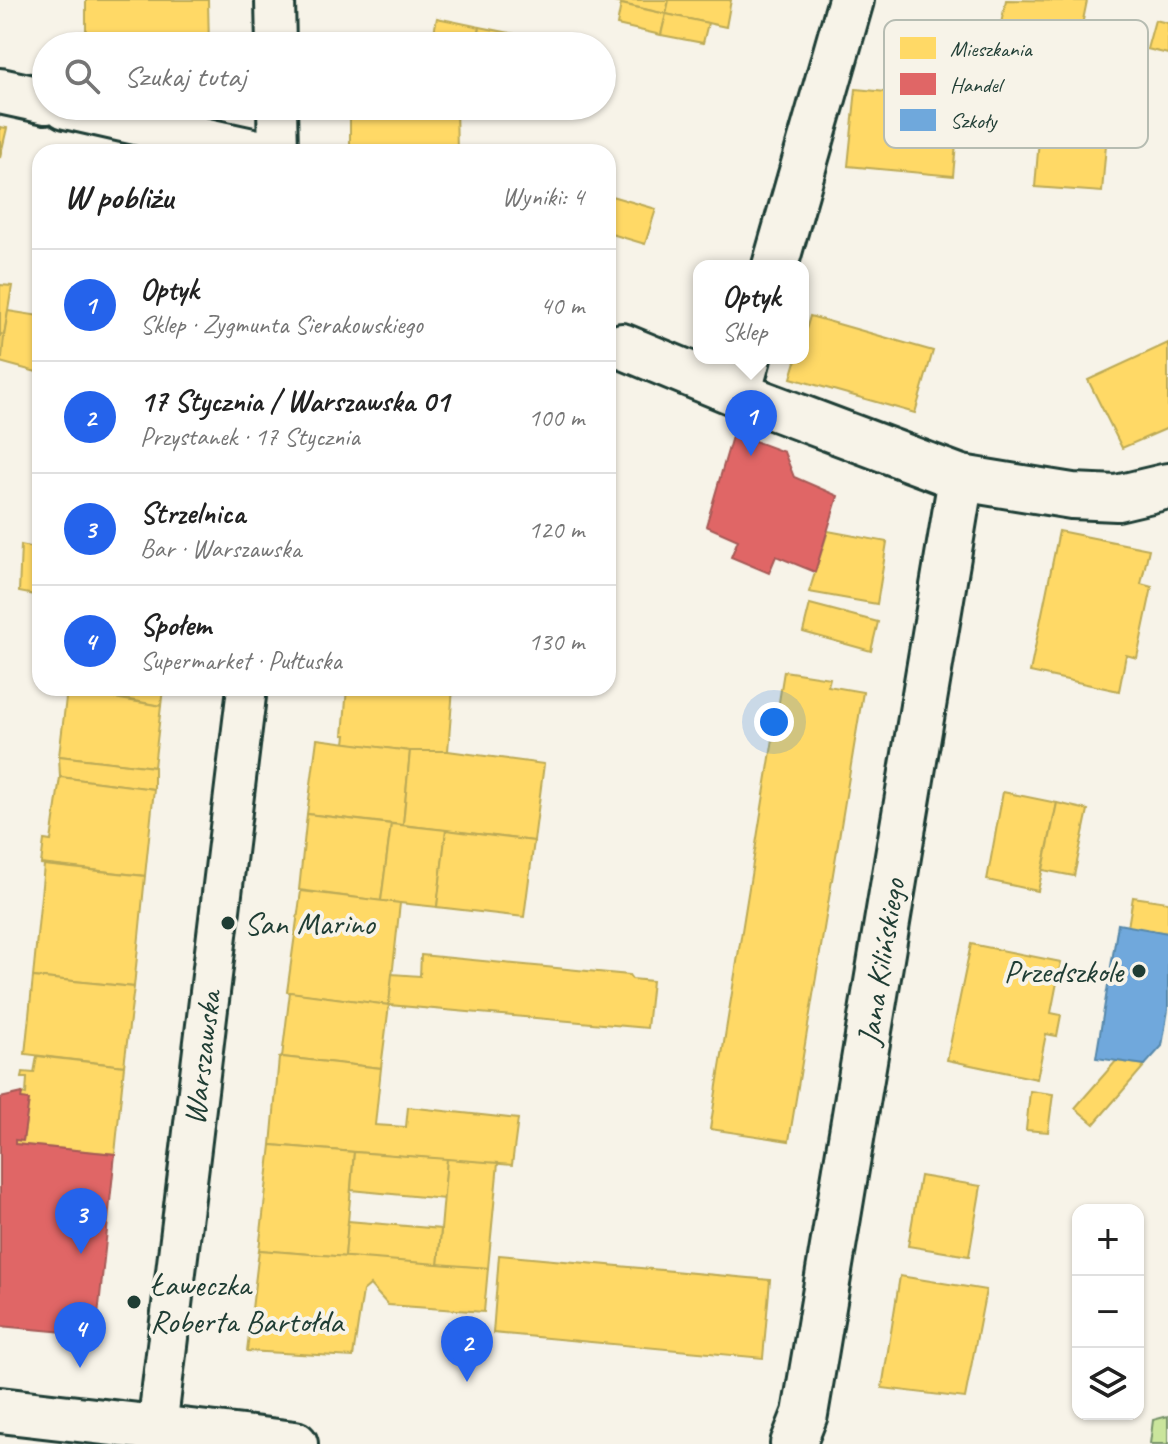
<!DOCTYPE html>
<html lang="pl">
<head>
<meta charset="utf-8">
<style>
  :root { --surface:#fff; --page:#f2f2f2; --text:#222; --muted:#767676; --line:#e0e0e0; --accent:#2563eb }
  body { margin:0; font-family:Caveat,sans-serif; background:var(--page); color:var(--text) }
  .controls { position:absolute; right:24px; bottom:24px; display:grid; overflow:hidden; border-radius:16px; box-shadow:0 2px 6px #0004 }
  .controls button { width:72px; height:72px; display:grid; place-items:center; padding:0; border:0; border-bottom:2px solid var(--line); background:var(--surface); color:var(--text); font:40px sans-serif }
  .you { position:absolute; left:774px; top:722px; width:28px; height:28px; margin:-20px; border:6px solid #fff; border-radius:50%; background:#1a73e8; box-shadow:0 0 0 12px #1a73e833 }
  .badge { display:grid; place-items:center; width:52px; height:52px; border-radius:50%; background:var(--accent); color:#fff; font-size:26px; font-weight:700 }
  .pin { position:absolute; translate:-50% -66px; filter:drop-shadow(0 2px 4px #0008) }
  .pin::after { content:''; position:absolute; top:42px; width:28px; height:24px; background:inherit; clip-path:polygon(0 0,100% 0,50% 100%) }
  .popup { position:absolute; left:693px; top:260px; width:116px; height:104px; box-sizing:border-box; display:grid; place-content:center; border-radius:16px; background:var(--surface); filter:drop-shadow(0 2px 6px #0005); font-size:26px; white-space:nowrap; color:var(--muted) }
  .popup b { font-size:30px; color:var(--text) }
  .popup::after { content:''; position:absolute; left:50%; top:100%; margin-left:-16px; border:16px solid transparent; border-top-color:var(--surface) }
  .list { margin:0; padding:0; list-style:none }
  h2 { display:flex; justify-content:space-between; align-items:center; height:104px; margin:0; padding:0 32px; font-size:34px }
  h2 small { font-size:26px; font-weight:400; color:var(--muted) }
  .list li { display:grid; grid-template-columns:52px 1fr auto; gap:24px; align-items:center; box-sizing:border-box; height:112px; padding:0 32px; border-top:2px solid var(--line) }
  .list b { display:block; font-size:30px; white-space:nowrap }
  .list p { margin:0; font-size:26px; white-space:nowrap; color:var(--muted) }
  .list em { font-size:26px; font-style:normal; color:var(--muted) }
  .icon { flex:none; width:44px; height:44px; fill:none; stroke:currentColor; stroke-width:2; stroke-linecap:round; stroke-linejoin:round }
  .map { position:relative; flex:none; width:1168px; height:1444px; overflow:hidden }
  .search { position:absolute; background:var(--surface); box-shadow:0 2px 6px #0004; left:32px; top:32px; width:584px; height:88px; display:flex; align-items:center; gap:20px; box-sizing:border-box; padding:0 28px; border-radius:44px; color:var(--muted); font-size:30px }
  .panel { position:absolute; background:var(--surface); box-shadow:0 2px 6px #0004; left:32px; top:144px; width:584px; height:552px; border-radius:24px }
  .map>svg:first-child { display:block }
  .green { fill:#cae59c; stroke:#749168; stroke-width:2 }
  .homes { fill:#ffd966; stroke:#bcaa57; stroke-width:2 }
  .shops { fill:#e06666; stroke:#a65a57; stroke-width:2 }
  .schools { fill:#6fa8dc; stroke:#5788aa; stroke-width:2 }
  .lines { fill:none; stroke-linecap:round; stroke-linejoin:round }
  .pedestrian-casing { stroke:#1f3d34; stroke-width:44 }
  .minor-casing { stroke:#1f3d34; stroke-width:50 }
  .secondary-casing { stroke:#1f3d34; stroke-width:50 }
  .pedestrian { stroke:#f7f3e8; stroke-width:38 }
  .minor { stroke:#f7f3e8; stroke-width:44 }
  .secondary { stroke:#f7f3e8; stroke-width:44 }
  .poi-dot { fill:#1f3d34; stroke:#f7f3e8; stroke-width:3 }
  .labels { text-anchor:middle; dominant-baseline:central; stroke-width:8; stroke-linejoin:round; paint-order:stroke }
  .poi-label { font-size:32px; fill:#1f3d34; stroke:#f7f3e8; text-anchor:start }
  .street-label { font-size:32px; fill:#1f3d34; stroke:#f7f3e8 }
  .key { fill:#f7f3e8; stroke:#b6bcb2; stroke-width:2 }
  .key-label { font-size:22px; fill:#1f3d34 }
</style>
</head>
<body>
<div class="map">
<svg width="1168" height="1444" viewBox="0 0 1168 1444">
  <rect width="100%" height="100%" fill="#f7f3e8"/>
  <filter id="ink" filterUnits="userSpaceOnUse"><feTurbulence type="fractalNoise" baseFrequency=".0125" numOctaves="2"/><feDisplacementMap in="SourceGraphic" scale="16" xChannelSelector="R" yChannelSelector="G"/><feConvolveMatrix kernelMatrix="1 2 1 2 8 2 1 2 1" color-interpolation-filters="sRGB"/></filter>
  <g filter="url(#ink)">
    <path class="green" d="M1168,1416V1444H1150L1153,1420Z"/>
    <g class="homes">
      <path d="M86,0H208L209,46H86Z"/>
      <path d="M605,0H669L666,14Z"/>
      <path d="M669,0H731L726,27L666,14Z"/>
      <path d="M1006,0L1087,1L1077,49L999,33Z"/>
      <path d="M621,4L666,14L661,35L617,25Z"/>
      <path d="M666,14L708,23L703,43L661,35Z"/>
      <path d="M437,18L480,27L476,46H431Z"/>
      <path d="M1155,20L1168,23V54L1147,49Z"/>
      <path d="M480,27L574,46H476Z"/>
      <path d="M856,89L896,93L897,89L922,91V96L960,100L953,176L848,166Z"/>
      <path d="M350,106H456L457,152H350Z"/>
      <path d="M0,127L7,128L0,158Z"/>
      <path d="M1040,127L1107,133L1102,192L1035,187Z"/>
      <path d="M608,195L656,209L645,244L608,233Z"/>
      <path d="M0,285L12,286L4,335L0,334Z"/>
      <path d="M8,311L40,316V373L0,362Z"/>
      <path d="M810,316L933,351L915,413L791,378L797,358H803V340Z"/>
      <path d="M0,334L4,335L2,358H0Z"/>
      <path d="M1168,343V428L1122,448L1088,380Z"/>
      <path d="M828,531L887,542L877,604L809,592Z"/>
      <path d="M1059,531L1149,549L1141,584L1152,587L1137,658L1126,655L1119,691L1030,672Z"/>
      <path d="M21,545L40,549V596L19,592Z"/>
      <path d="M810,604L878,622L871,651L803,632Z"/>
      <path d="M784,671L830,678L828,686L863,692L789,1141L710,1129Z"/>
      <path d="M67,688H163L161,706Z"/>
      <path d="M347,688H453L448,751H410L345,743L346,735H343Z"/>
      <path d="M67,690L161,706L154,767L59,756Z"/>
      <path d="M317,739L410,751L403,825L307,814Z"/>
      <path d="M410,751H448L544,764L534,841L403,825Z"/>
      <path d="M59,756L154,767V789L60,777Z"/>
      <path d="M60,777L154,789L145,876L41,864L44,840L51,841Z"/>
      <path d="M1003,792L1057,803L1038,891L987,880Z"/>
      <path d="M1057,803L1088,810L1074,876L1043,870Z"/>
      <path d="M307,814L391,824L381,901L299,890Z"/>
      <path d="M391,824L446,830L437,907L381,901Z"/>
      <path d="M446,830L534,841L524,917L437,907Z"/>
      <path d="M44,865L145,876L134,987L33,977Z"/>
      <path d="M301,891L400,903L389,1005L287,992Z"/>
      <path d="M1133,897L1168,902V933L1128,927Z"/>
      <path d="M971,944L1061,962L1051,1013L1061,1015L1057,1036L1046,1034L1037,1079L947,1060Z"/>
      <path d="M421,955L629,975L632,979L652,981L647,1028L389,1005L392,974L420,976Z"/>
      <path d="M33,977L134,987L124,1066L25,1054Z"/>
      <path d="M290,992L389,1005L381,1068L282,1057Z"/>
      <path d="M37,1056L124,1066L115,1154L15,1144V1140L23,1141L29,1100L21,1099L22,1093L26,1094L27,1078H22L23,1072L34,1073Z"/>
      <path d="M282,1057L381,1068L375,1125L406,1127L408,1107L518,1119L512,1165L271,1145L279,1058Z"/>
      <path d="M1116,1061L1145,1065L1094,1124L1075,1108Z"/>
      <path d="M1030,1091L1053,1094L1048,1132L1026,1130Z"/>
      <path d="M271,1145L354,1152L345,1257L259,1250Z"/>
      <path d="M354,1152L447,1159L444,1199L351,1190Z"/>
      <path d="M447,1159L498,1163L488,1268L438,1265Z"/>
      <path d="M920,1176L981,1186L969,1256L908,1246Z"/>
      <path d="M348,1221L441,1229L438,1265L345,1257Z"/>
      <path d="M259,1250L488,1268L484,1312L388,1305L370,1285L363,1291L353,1357L247,1351Z"/>
      <path d="M499,1255L770,1280L763,1358L493,1333Z"/>
      <path d="M900,1276L986,1290L965,1398L882,1388Z"/>
    </g>
    <g class="shops">
      <path d="M733,433L784,452L794,477L838,496L815,572L776,556L769,573L731,557L738,540L706,526Z"/>
      <path d="M22,1093L21,1099L29,1100L23,1141L15,1140V1144L115,1154L96,1335L0,1326V1098Z"/>
    </g>
    <path class="schools" d="M1118,924L1168,933V1010L1162,1046L1145,1065L1096,1058Z"/>
    <g class="lines">
      <defs>
        <g id="pedestrian">
          <path d="M275,0L276,46"/>
          <path d="M277,106L278,152"/>
          <path d="M189,134L271,152"/>
          <path d="M157,1428L247,688"/>
        </g>
        <g id="minor">
          <path d="M0,91L46,101"/>
          <path d="M66,106L189,134"/>
          <path d="M775,266L851,0"/>
          <path d="M622,346L738,394L961,478L1072,496L1117,498L1168,486"/>
          <path d="M738,394L748,358"/>
          <path d="M793,1444L805,1414L815,1355L961,478"/>
        </g>
        <path id="secondary" d="M0,1410L295,1444"/>
      </defs>
      <use href="#pedestrian" class="pedestrian-casing"/>
      <use href="#minor" class="minor-casing"/>
      <use href="#secondary" class="secondary-casing"/>
      <use href="#pedestrian" class="pedestrian"/>
      <use href="#minor" class="minor"/>
      <use href="#secondary" class="secondary"/>
    </g>
  </g>
  <g class="poi-dot">
    <circle cx="228" cy="923" r="8"/>
    <circle cx="1139" cy="971" r="8"/>
    <circle cx="134" cy="1302" r="8"/>
  </g>
  <g class="labels">
    <g class="poi-label">
      <text x="244" y="923">San Marino</text>
      <text x="1123" y="971" text-anchor="end">Przedszkole</text>
      <text x="150" y="1284">Ławeczka<tspan x="150" dy="37">Roberta Bartołda</tspan></text>
    </g>
    <g class="street-label">
      <text transform="translate(881 962) rotate(-81)">Jana Kilińskiego</text>
      <text transform="translate(202 1058) rotate(-83)">Warszawska</text>
    </g>
  </g>
  <rect x="884" y="20" width="264" height="128" rx="12" class="key"/>
  <rect x="900" y="37" width="36" height="22" fill="#ffd966"/>
  <rect x="900" y="73" width="36" height="22" fill="#e06666"/>
  <rect x="900" y="109" width="36" height="22" fill="#6fa8dc"/>
  <g class="key-label">
    <text x="950" y="56">Mieszkania</text>
    <text x="950" y="92">Handel</text>
    <text x="950" y="128">Szkoły</text>
  </g>
</svg>
<div class="controls">
<button>+</button>
<button>−</button>
<button><svg class="icon" aria-label="layers" viewBox="0 0 24 24"><path d="M12 4l9 5-9 5-9-5zM3 14l9 5 9-5"/></svg></button>
</div>
<div class="you"></div>
<div class="pin badge" style="left:751px;top:456px">1</div>
<div class="popup"><b>Optyk</b>Sklep</div>
<div class="pin badge" style="left:467px;top:1382px">2</div>
<div class="pin badge" style="left:81px;top:1254px">3</div>
<div class="pin badge" style="left:80px;top:1368px">4</div>
<div class="search"><svg class="icon" aria-label="search" viewBox="0 0 24 24"><circle cx="10" cy="10" r="6"/><path d="M15 15l6 6"/></svg>Szukaj tutaj</div>
<section class="panel">
<h2>W pobliżu<small>Wyniki: 4</small></h2>
<ul class="list">
<li><span class="badge">1</span><div><b>Optyk</b><p>Sklep · Zygmunta Sierakowskiego</p></div><em>40 m</em></li>
<li><span class="badge">2</span><div><b>17 Stycznia / Warszawska 01</b><p>Przystanek · 17 Stycznia</p></div><em>100 m</em></li>
<li><span class="badge">3</span><div><b>Strzelnica</b><p>Bar · Warszawska</p></div><em>120 m</em></li>
<li><span class="badge">4</span><div><b>Społem</b><p>Supermarket · Pułtuska</p></div><em>130 m</em></li>
</ul>
</section>
</div>
</body>
</html>
